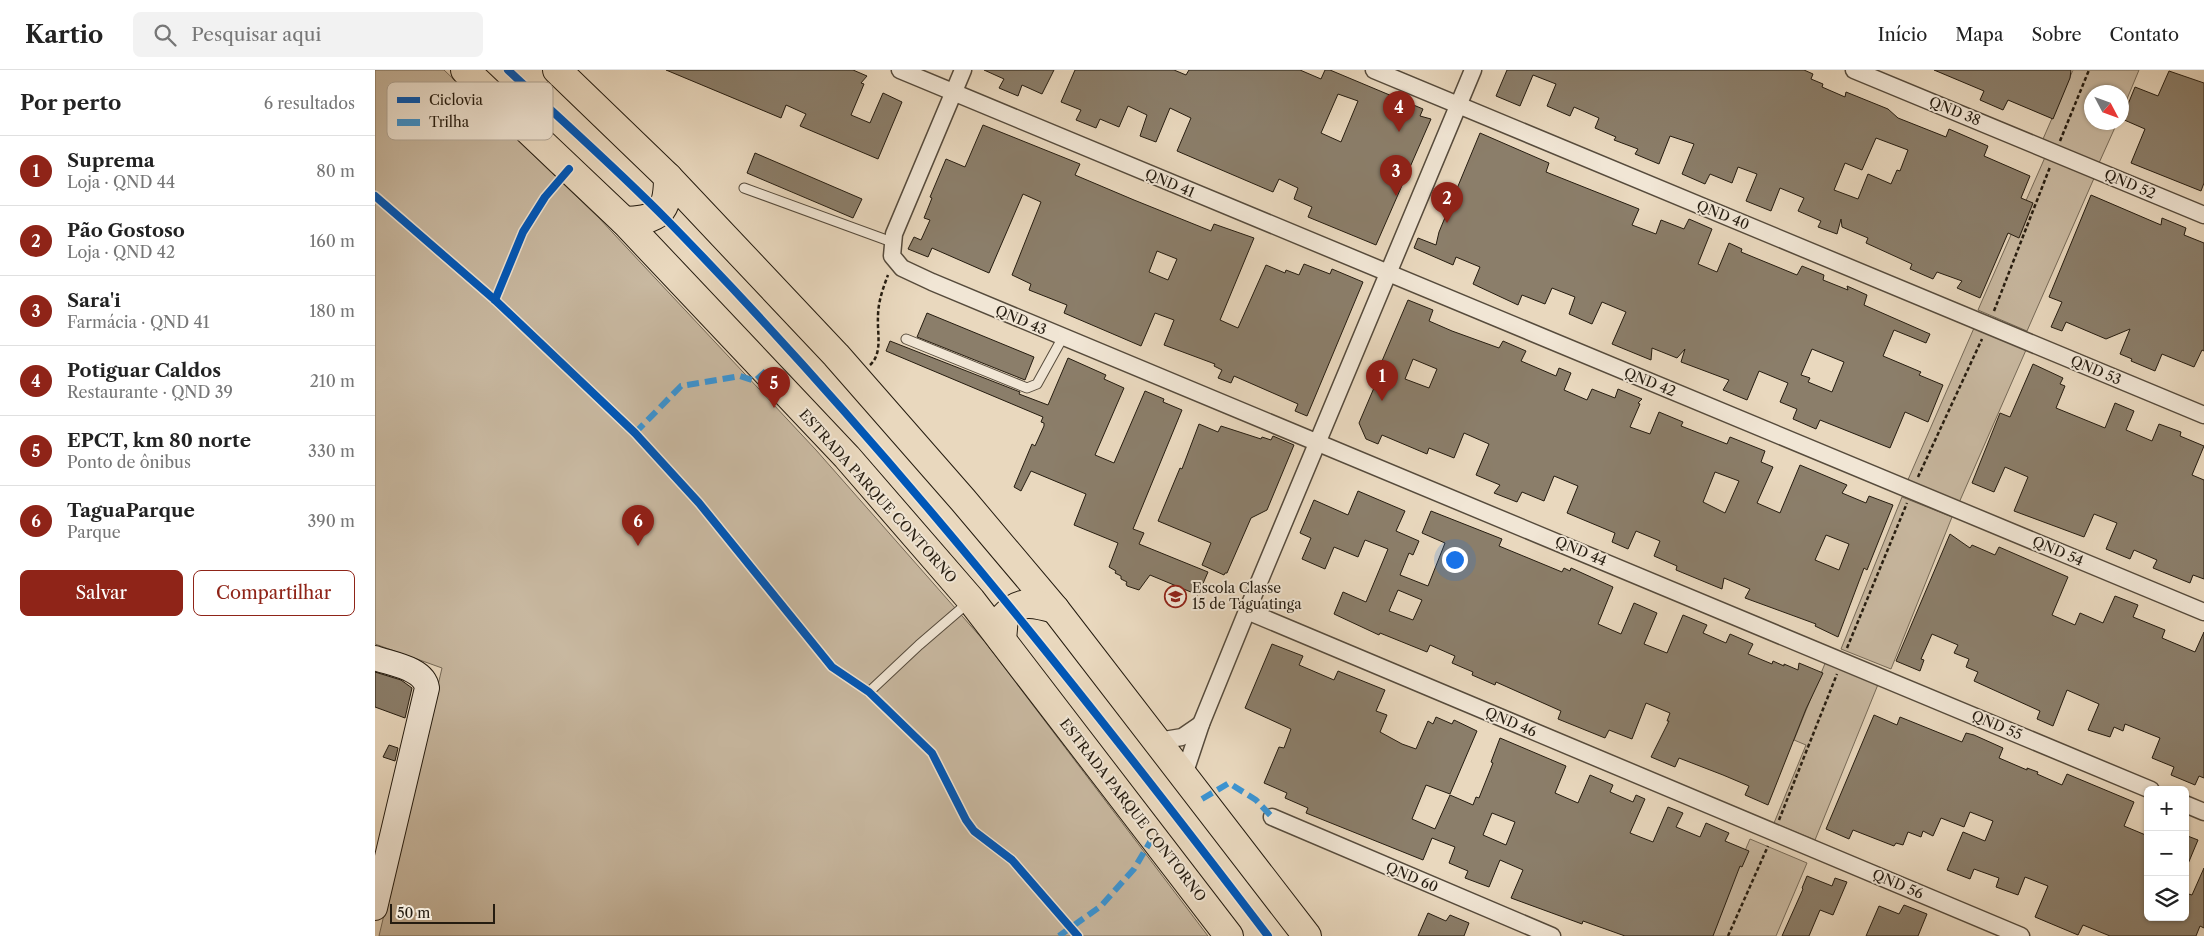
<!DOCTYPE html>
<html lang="pt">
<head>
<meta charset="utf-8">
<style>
  :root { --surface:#fff; --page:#f2f2f2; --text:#222; --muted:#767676; --line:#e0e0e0; --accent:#8f2418 }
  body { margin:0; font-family:"Libre Caslon Text",serif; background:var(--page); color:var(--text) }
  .controls { position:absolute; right:15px; bottom:15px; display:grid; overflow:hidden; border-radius:8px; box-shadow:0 1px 4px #0004 }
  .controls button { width:45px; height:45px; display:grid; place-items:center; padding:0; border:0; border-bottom:1px solid var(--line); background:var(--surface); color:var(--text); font:25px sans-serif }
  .compass { position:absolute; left:1709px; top:15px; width:45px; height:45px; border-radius:50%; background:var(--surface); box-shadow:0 1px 4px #0004; rotate:131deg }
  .scale { position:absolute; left:15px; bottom:12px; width:105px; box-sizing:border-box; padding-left:5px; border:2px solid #251c10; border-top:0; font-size:14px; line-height:18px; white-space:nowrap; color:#251c10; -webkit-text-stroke:4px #f1e6d5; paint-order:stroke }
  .you { position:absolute; left:1079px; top:489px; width:18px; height:18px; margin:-12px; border:4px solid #fff; border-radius:50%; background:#1a73e8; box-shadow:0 0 0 8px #1a73e833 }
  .badge { display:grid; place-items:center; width:32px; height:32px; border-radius:50%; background:var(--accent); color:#fff; font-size:16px; font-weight:700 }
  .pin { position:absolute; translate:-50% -41px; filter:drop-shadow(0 1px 2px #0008) }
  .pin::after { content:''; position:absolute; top:26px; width:18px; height:15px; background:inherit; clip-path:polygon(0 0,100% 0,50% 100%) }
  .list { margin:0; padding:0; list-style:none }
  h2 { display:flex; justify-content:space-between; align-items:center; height:65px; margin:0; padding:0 20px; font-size:21px }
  h2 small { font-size:16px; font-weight:400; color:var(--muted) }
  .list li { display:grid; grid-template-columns:32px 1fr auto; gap:15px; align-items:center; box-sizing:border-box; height:70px; padding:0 20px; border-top:1px solid var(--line) }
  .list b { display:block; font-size:19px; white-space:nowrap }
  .list p { margin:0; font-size:16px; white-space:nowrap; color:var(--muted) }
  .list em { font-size:16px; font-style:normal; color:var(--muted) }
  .actions { display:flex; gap:10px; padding:15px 20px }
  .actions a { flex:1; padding:11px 0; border:1px solid var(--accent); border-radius:8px; text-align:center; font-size:18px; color:var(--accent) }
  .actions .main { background:var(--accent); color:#fff }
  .icon { flex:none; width:28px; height:28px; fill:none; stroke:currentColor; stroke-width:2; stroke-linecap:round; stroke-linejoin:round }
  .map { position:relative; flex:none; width:1829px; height:866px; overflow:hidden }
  header { display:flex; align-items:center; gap:30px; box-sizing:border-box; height:70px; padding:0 25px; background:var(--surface); border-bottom:1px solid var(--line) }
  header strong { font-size:24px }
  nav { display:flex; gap:28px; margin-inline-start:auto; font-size:18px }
  .search { width:350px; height:45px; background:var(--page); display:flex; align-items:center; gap:12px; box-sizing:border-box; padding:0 18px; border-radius:8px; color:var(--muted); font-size:19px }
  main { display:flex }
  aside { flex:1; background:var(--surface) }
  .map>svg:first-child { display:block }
  .green { fill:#c8b8a0; stroke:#766a58 }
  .building { fill:#8b7e6a; stroke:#251c10; fill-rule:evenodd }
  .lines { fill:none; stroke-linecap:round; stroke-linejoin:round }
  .lane-casing { stroke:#564b3c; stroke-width:11 }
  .street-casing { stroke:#564b3c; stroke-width:19 }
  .secondary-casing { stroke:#251c10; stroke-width:26 }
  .highway-casing { stroke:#251c10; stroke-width:30 }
  .path { stroke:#251c10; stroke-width:2.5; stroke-dasharray:4 2.5; stroke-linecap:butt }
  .lane { stroke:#f1e6d5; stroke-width:9 }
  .street { stroke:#f1e6d5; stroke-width:16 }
  .secondary { stroke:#f1e6d5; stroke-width:24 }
  .highway { stroke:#e9d8be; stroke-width:28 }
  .quiet { stroke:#3b94d3; stroke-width:6; stroke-dasharray:12 6; stroke-linecap:butt }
  .cycleway-casing { stroke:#f1e6d5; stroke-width:11 }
  .cycleway { stroke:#0057b8; stroke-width:8 }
  .labels { text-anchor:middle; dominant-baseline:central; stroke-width:4; stroke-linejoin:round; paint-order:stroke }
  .street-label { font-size:14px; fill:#251c10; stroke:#f1e6d5 }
  .poi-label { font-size:14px; fill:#251c10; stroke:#f1e6d5; text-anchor:start }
  .key { fill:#f1e6d5; stroke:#b4a99a; stroke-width:1 }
  .key-label { font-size:14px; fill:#251c10 }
</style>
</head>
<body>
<header>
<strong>Kartio</strong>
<div class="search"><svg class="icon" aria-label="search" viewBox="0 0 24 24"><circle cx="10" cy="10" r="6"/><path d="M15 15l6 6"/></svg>Pesquisar aqui</div>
<nav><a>Início</a><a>Mapa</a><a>Sobre</a><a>Contato</a></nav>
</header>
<main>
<aside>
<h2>Por perto<small>6 resultados</small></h2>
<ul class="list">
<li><span class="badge">1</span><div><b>Suprema</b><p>Loja · QND 44</p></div><em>80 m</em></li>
<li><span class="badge">2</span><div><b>Pão Gostoso</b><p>Loja · QND 42</p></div><em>160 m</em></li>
<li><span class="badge">3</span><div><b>Sara'i</b><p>Farmácia · QND 41</p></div><em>180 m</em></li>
<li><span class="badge">4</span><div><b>Potiguar Caldos</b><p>Restaurante · QND 39</p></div><em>210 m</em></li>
<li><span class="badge">5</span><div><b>EPCT, km 80 norte</b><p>Ponto de ônibus</p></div><em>330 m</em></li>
<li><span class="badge">6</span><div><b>TaguaParque</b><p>Parque</p></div><em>390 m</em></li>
</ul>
<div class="actions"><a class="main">Salvar</a><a>Compartilhar</a></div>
</aside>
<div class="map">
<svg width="1829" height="866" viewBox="0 0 1829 866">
  <rect width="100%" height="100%" fill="#e9d8be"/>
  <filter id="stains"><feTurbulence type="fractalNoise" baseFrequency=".004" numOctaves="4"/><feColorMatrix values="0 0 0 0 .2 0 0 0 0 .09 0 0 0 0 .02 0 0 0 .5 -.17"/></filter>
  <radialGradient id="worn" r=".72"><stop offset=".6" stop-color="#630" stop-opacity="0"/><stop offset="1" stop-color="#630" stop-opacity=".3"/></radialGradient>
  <g class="green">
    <path d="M0,0H69L224,148L441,380L610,572L833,866H4L67,598L0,574Z"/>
    <path d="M1698,0H1764L1747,41L1746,22H1716V52L1742,53L1724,93L1668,69Z"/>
    <path d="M1671,85L1720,106L1652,261L1603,240Z"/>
    <path d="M1599,258L1651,280L1583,435L1532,412Z"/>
    <path d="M1527,427L1577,447L1516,599L1466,579Z"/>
    <path d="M1451,591L1504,612L1440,770L1399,753L1431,675L1419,670Z"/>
    <path d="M1375,769L1432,793L1401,866H1334Z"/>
  </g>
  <g class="building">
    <path d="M291,0H478L492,6L486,13L489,14L476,45L495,53L508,23L527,32L503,89L425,56L431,44L411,35L406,48Z"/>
    <path d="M609,0H679L667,24L647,15L643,26L624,18L629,9Z"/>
    <path d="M700,0H799L811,5L814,0H925L946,9L950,0H955L1048,39L1045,46L1056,49L1001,175L933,147L937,137L919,129L923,118L904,109L898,122L802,81L816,48L795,38L781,72L765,66L772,45L753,36L744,57L725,49L721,58L701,50L706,40L686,32ZM963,24L983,31L966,72L946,63Z"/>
    <path d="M1132,0H1429L1438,4L1436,9L1448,14L1447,17L1470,27L1471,22L1513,39L1523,48L1571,67L1574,59L1613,76L1609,86L1655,106L1646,128L1658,133L1644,168L1633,163L1605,228L1582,218L1587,211L1562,202L1558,209L1535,199L1537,194L1491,173L1493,168L1467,157L1466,149L1462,164L1443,157L1446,151L1423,141L1429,128L1405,118L1396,141L1371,131L1382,104L1363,97L1357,113L1335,104L1330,114L1307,104L1319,74L1295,66L1284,94L1260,84L1263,79L1239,70L1241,67L1220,58L1224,48L1199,37L1195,46L1172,36L1181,14L1158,5L1145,36L1121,26ZM1501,68L1533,80L1525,101L1522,100L1516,114L1493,104L1483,129L1459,120L1470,93L1487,100Z"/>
    <path d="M1559,0H1696L1695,8L1678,49L1633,30L1628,40L1605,30L1609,21Z"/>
    <path d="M1794,1L1829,13V113L1826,121L1756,93L1770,59L1747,49L1760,17L1783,26Z"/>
    <path d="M608,55L705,94L700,105L759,130L836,161L839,154L879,168L845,250L863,258L891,195L910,203L911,200L924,205L929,194L955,204L957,199L988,212L932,346L920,341L923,334L859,306L856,313L843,308L847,300L839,296L840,294L789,275L799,250L780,243L766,276L689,243L692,235L654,220L656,214L637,205L666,132L648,124L614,203L557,178L553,187L533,179L539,167L546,170L555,150L549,148L557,128L555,127L571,89L590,97ZM782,181L802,189L793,210L774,202Z"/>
    <path d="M1105,63L1174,93L1171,102L1264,139L1257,155L1281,164L1286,150L1309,159L1314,149L1337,159L1323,194L1342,202L1354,173L1367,179L1366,182L1422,205L1427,196L1449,205L1448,210L1473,220L1472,216L1492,225L1489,235L1555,264L1551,273L1519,260L1508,286L1546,302L1544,305L1568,315L1553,352L1530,342L1515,378L1445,350L1441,359L1418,349L1422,339L1405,332L1413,313L1384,301L1372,330L1348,320L1354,310L1306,292L1310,279L1302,288L1277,278L1276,290L1237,274L1251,242L1227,232L1217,254L1194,244L1200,227L1177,218L1170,234L1147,225L1143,235L1098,214L1105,197L1081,187L1078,195L1039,178L1043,168L1061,175L1064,162ZM1437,279L1469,292L1457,322L1433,312L1435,308L1426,305Z"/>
    <path d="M380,83L487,129L478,148L372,103Z"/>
    <path d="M1716,125L1786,155L1787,148L1811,158L1809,165L1829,173V281L1827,280L1819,297L1787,284L1780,301L1756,291L1757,289L1745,284L1755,259L1731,269L1691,252L1687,261L1676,257L1687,232L1674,227Z"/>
    <path d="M1033,230L1058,240L1054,251L1077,261L1124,278L1128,271L1151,281L1146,291L1181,306L1184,298L1196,303L1189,320L1212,330L1217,319L1240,328L1243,319L1267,329L1263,333L1265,334L1255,357L1275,364L1284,342L1308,352L1306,356L1352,374L1355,367L1390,381L1386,392L1398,397L1382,433L1405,443L1425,395L1472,415L1467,423L1491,433L1494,426L1518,435L1492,500L1489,498L1463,567L1440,556L1441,554L1370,528L1375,519L1349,508L1347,519L1301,500L1302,496L1279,486L1285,471L1261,461L1253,479L1237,472L1240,463L1192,443L1203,416L1179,406L1169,431L1147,422L1142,432L1119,423L1125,415L1101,405L1114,374L1089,363L1079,388L1054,378L1052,384L1007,365L1003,374L991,369L984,353L1007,299L1004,298ZM1038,289L1062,299L1054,318L1030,309ZM1340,402L1364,411L1350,443L1328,432ZM1451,465L1474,474L1464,500L1440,490Z"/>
    <path d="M552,243L659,287L650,310L542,267Z"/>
    <path d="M515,271L645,322L644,324L673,335L693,288L731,305L729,309L749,318L720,385L739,393L770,321L789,329L788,332L807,340L758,459L769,463L764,474L833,502L823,525L775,505L764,520L752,516L751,514L752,512L746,509V506L740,503L741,501L734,497L743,473L699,455L711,424L656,401L646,421L639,417L657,374L660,376L669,356V353L666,352L668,347L511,281Z"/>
    <path d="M1658,294L1688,308L1685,314L1690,316L1681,338L1730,358L1740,333L1759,341L1751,360L1777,371L1784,354L1806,362L1805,366L1829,376L1817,405L1829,410V509L1818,505L1815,513L1778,498L1782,490L1759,480L1755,489L1731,479L1742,453L1719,444L1709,467L1639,441L1653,407L1630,397L1619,422L1597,413L1625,343L1635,347Z"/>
    <path d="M824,354L843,362L846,356L886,369L887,367L896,370L898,366L919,375L892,440L876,448L852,503H850L849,505L827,495L836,473L783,451L805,398L807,399Z"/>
    <path d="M983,421L1030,441L1021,461L1044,471L1038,485L1034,483L1025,505L1053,516L1070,473L1047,463L1056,441L1127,469L1124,476L1187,502L1189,498L1195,501L1196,498L1238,517L1223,554L1246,564L1259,533L1282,543L1269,574L1292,583L1308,545L1332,555L1328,563L1351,573L1355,564L1378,574L1373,584L1397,594L1398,591L1409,596V594L1423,600L1424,593L1448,603L1431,639L1393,735L1370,725L1374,716L1348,705L1304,688L1300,697L1276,687L1294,651H1292L1295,643L1271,633L1257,669L1234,660L1230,668L1183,649L1186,641L1121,612L1120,615L1097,605L1098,602L1077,593L1080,586L1055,575L1052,582L1005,563L1004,565L959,544L968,522L991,532L1013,479L990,470L983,487L959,477L950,499L927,489L936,468L925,463L939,430L973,445ZM1023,520L1047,530L1038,550L1014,541Z"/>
    <path d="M1575,464L1595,478L1597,475L1620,485L1624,477L1693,507L1677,545L1700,555L1705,543L1728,553L1740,526L1763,535L1758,547L1790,560L1787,568L1820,582L1829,562V708L1824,706L1820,715L1796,705L1799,697L1777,688L1785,668L1750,654L1748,661L1739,657L1735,667L1713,660L1724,634L1692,620L1678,656L1662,649L1665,641L1599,611L1603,602L1591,597L1594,589L1579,583L1583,575L1557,564L1546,589L1549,590L1545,601L1521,591Z"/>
    <path d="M897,574L928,586L924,595L959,610L963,601L1010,620L1001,641L1012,645L1005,662L1027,674L1041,679L1053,651L1058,654L1061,647L1077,654L1079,650L1102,661L1075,724L1051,715L1037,749L1060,759L1075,725L1098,735L1101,727L1104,728L1118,693L1116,692L1125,668L1191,696L1180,723L1203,733L1215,705L1238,715L1235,722L1258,732L1261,725L1270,729L1255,763L1278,772L1293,737L1308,743L1301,757L1325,767L1331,753L1354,763L1350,771L1374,781L1367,797L1365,796L1338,866H1250L1208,851L1207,854L1136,828L1148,800L1125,790L1114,817L1090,808L1093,801L1074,793L1080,777L1057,768L1048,790L931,743L933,738L910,728L912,723L889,713L904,677L909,678L916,659L870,638ZM1117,743L1140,752L1131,775L1108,765Z"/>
    <path d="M0,602L26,610L37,618L30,648L0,637Z"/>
    <path d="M1499,645L1522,655L1525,647L1587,672L1591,663L1599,665L1628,678L1624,688L1652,700V698L1663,702L1662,704L1687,715L1692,704L1759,732L1749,756L1773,766V847H1810V823L1817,825L1829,798V858L1825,856L1821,866H1735L1708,855L1703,865L1660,847L1673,816L1650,807L1643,825L1621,817L1624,808L1599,799L1595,809L1572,800L1588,762L1610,771L1618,751L1595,742L1589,757L1566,748L1558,766L1548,761L1546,767L1533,762L1528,775L1521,773L1519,776L1478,760L1474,769L1451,759Z"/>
    <path d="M14,675L23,678L20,691L8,687Z"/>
    <path d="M1810,765L1823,770L1810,801Z"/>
    <path d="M1432,806L1457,816L1460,808L1472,812L1458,845L1445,840L1434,866H1407L1428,819L1427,818Z"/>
    <path d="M1529,835L1552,844L1543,866H1491L1504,836L1524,844Z"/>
    <path d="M1053,843L1071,851L1075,845L1094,853L1089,866H1043Z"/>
  </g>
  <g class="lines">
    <defs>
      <g id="lane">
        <path d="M369,118L517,172"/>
        <path d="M531,269L652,318L662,314L688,267"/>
        <path d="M494,622L544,575L594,532"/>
      </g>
      <g id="street">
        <path d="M525,0L1829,542"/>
        <path d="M588,0L519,164L517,186L527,198L557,212L1776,720"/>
        <path d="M999,0L1829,345"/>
        <path d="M1479,0L1829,145"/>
        <path d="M872,541L1646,866"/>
        <path d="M783,671L807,667L826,654"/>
        <path d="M809,705L826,654L872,541L1098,0"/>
        <path d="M1810,734L1829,742"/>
        <path d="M897,747L1177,866"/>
      </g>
      <path id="secondary" d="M0,588C16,594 49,598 52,618L0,838"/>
      <g id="highway">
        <path d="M90,0L249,151L472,387L596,530L854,866"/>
        <path d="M182,0L293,107L461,285L588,430L680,539L932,866"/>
        <path d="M249,151C284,150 293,143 293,107"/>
        <path d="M627,570L629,547C645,529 659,533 680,539"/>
      </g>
    </defs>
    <use href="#lane" class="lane-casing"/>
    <use href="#street" class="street-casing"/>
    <use href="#secondary" class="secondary-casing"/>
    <use href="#highway" class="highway-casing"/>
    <g class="path">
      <path d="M1685,71L1714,0"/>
      <path d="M1619,241L1675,97"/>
      <path d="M495,295C508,283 502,263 503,247C503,232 508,218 513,205"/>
      <path d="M1543,407L1607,269"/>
      <path d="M1472,578L1532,433"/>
      <path d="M1404,750L1462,604"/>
      <path d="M1353,866L1393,776"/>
    </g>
    <use href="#lane" class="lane"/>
    <use href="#street" class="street"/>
    <use href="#secondary" class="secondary"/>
    <use href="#highway" class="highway"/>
    <g class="quiet">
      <path d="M260,363L306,316L365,306L380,311L391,301"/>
      <path d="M827,729L854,713L881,730L897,747"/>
      <path d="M684,866L726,836L759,799L778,767"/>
    </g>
    <defs>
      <g id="cycleway">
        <path d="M133,0C186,50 242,99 293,151C511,374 705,619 893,866"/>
        <path d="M0,126L120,230L260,363L324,433L457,597L494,622L557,683L591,750L599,761L637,790L703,866"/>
        <path d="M120,230L148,162L170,127L194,99"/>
      </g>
    </defs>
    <use href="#cycleway" class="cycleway-casing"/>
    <use href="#cycleway" class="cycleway"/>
  </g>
  <defs>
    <symbol id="school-ring" viewBox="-11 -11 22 22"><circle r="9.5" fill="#f1e6d5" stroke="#8f2418" stroke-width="1.5"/><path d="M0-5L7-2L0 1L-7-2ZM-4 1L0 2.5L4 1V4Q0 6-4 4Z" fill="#8f2418"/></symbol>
  </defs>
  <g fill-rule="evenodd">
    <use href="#school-ring" x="788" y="514" width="25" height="25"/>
  </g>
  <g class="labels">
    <g class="street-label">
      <text transform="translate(1580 41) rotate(22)">QND 38</text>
      <text transform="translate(795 113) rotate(23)">QND 41</text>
      <text transform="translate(1755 114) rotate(23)">QND 52</text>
      <text transform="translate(1348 145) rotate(22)">QND 40</text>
      <text transform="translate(646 250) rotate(23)">QND 43</text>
      <text transform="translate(1721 300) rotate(23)">QND 53</text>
      <text transform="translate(1275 312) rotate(22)">QND 42</text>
      <text transform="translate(503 426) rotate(48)">ESTRADA PARQUE CONTORNO</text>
      <text transform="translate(1206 481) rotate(23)">QND 44</text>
      <text transform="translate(1683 481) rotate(23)">QND 54</text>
      <text transform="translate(1136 652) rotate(23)">QND 46</text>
      <text transform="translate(1622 655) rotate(23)">QND 55</text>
      <text transform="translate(758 740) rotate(52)">ESTRADA PARQUE CONTORNO</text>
      <text transform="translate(1037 807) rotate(23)">QND 60</text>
      <text transform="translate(1523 814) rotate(23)">QND 56</text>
    </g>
    <g class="poi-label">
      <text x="817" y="518">Escola Classe<tspan x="817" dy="16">15 de Taguatinga</tspan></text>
    </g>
  </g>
  <rect x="12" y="12" width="166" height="58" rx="8" class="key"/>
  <rect x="22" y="27" width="23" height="6" fill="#0057b8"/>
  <rect x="22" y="49" width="23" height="7" fill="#3b94d3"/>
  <g class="key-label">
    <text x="54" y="35">Ciclovia</text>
    <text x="54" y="57">Trilha</text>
  </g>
  <rect width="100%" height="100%" filter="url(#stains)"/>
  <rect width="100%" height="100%" fill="url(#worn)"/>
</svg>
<div class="controls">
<button>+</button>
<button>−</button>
<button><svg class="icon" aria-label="layers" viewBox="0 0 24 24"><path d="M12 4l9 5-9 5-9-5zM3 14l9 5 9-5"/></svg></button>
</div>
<svg class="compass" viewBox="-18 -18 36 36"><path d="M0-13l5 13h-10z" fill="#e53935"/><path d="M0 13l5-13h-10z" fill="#767676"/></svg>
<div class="scale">50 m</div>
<div class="you"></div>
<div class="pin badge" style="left:1007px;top:331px">1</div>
<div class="pin badge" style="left:1072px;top:153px">2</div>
<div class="pin badge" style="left:1021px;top:126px">3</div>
<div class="pin badge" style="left:1024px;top:62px">4</div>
<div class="pin badge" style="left:399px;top:338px">5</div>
<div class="pin badge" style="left:263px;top:476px">6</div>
</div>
</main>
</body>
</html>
